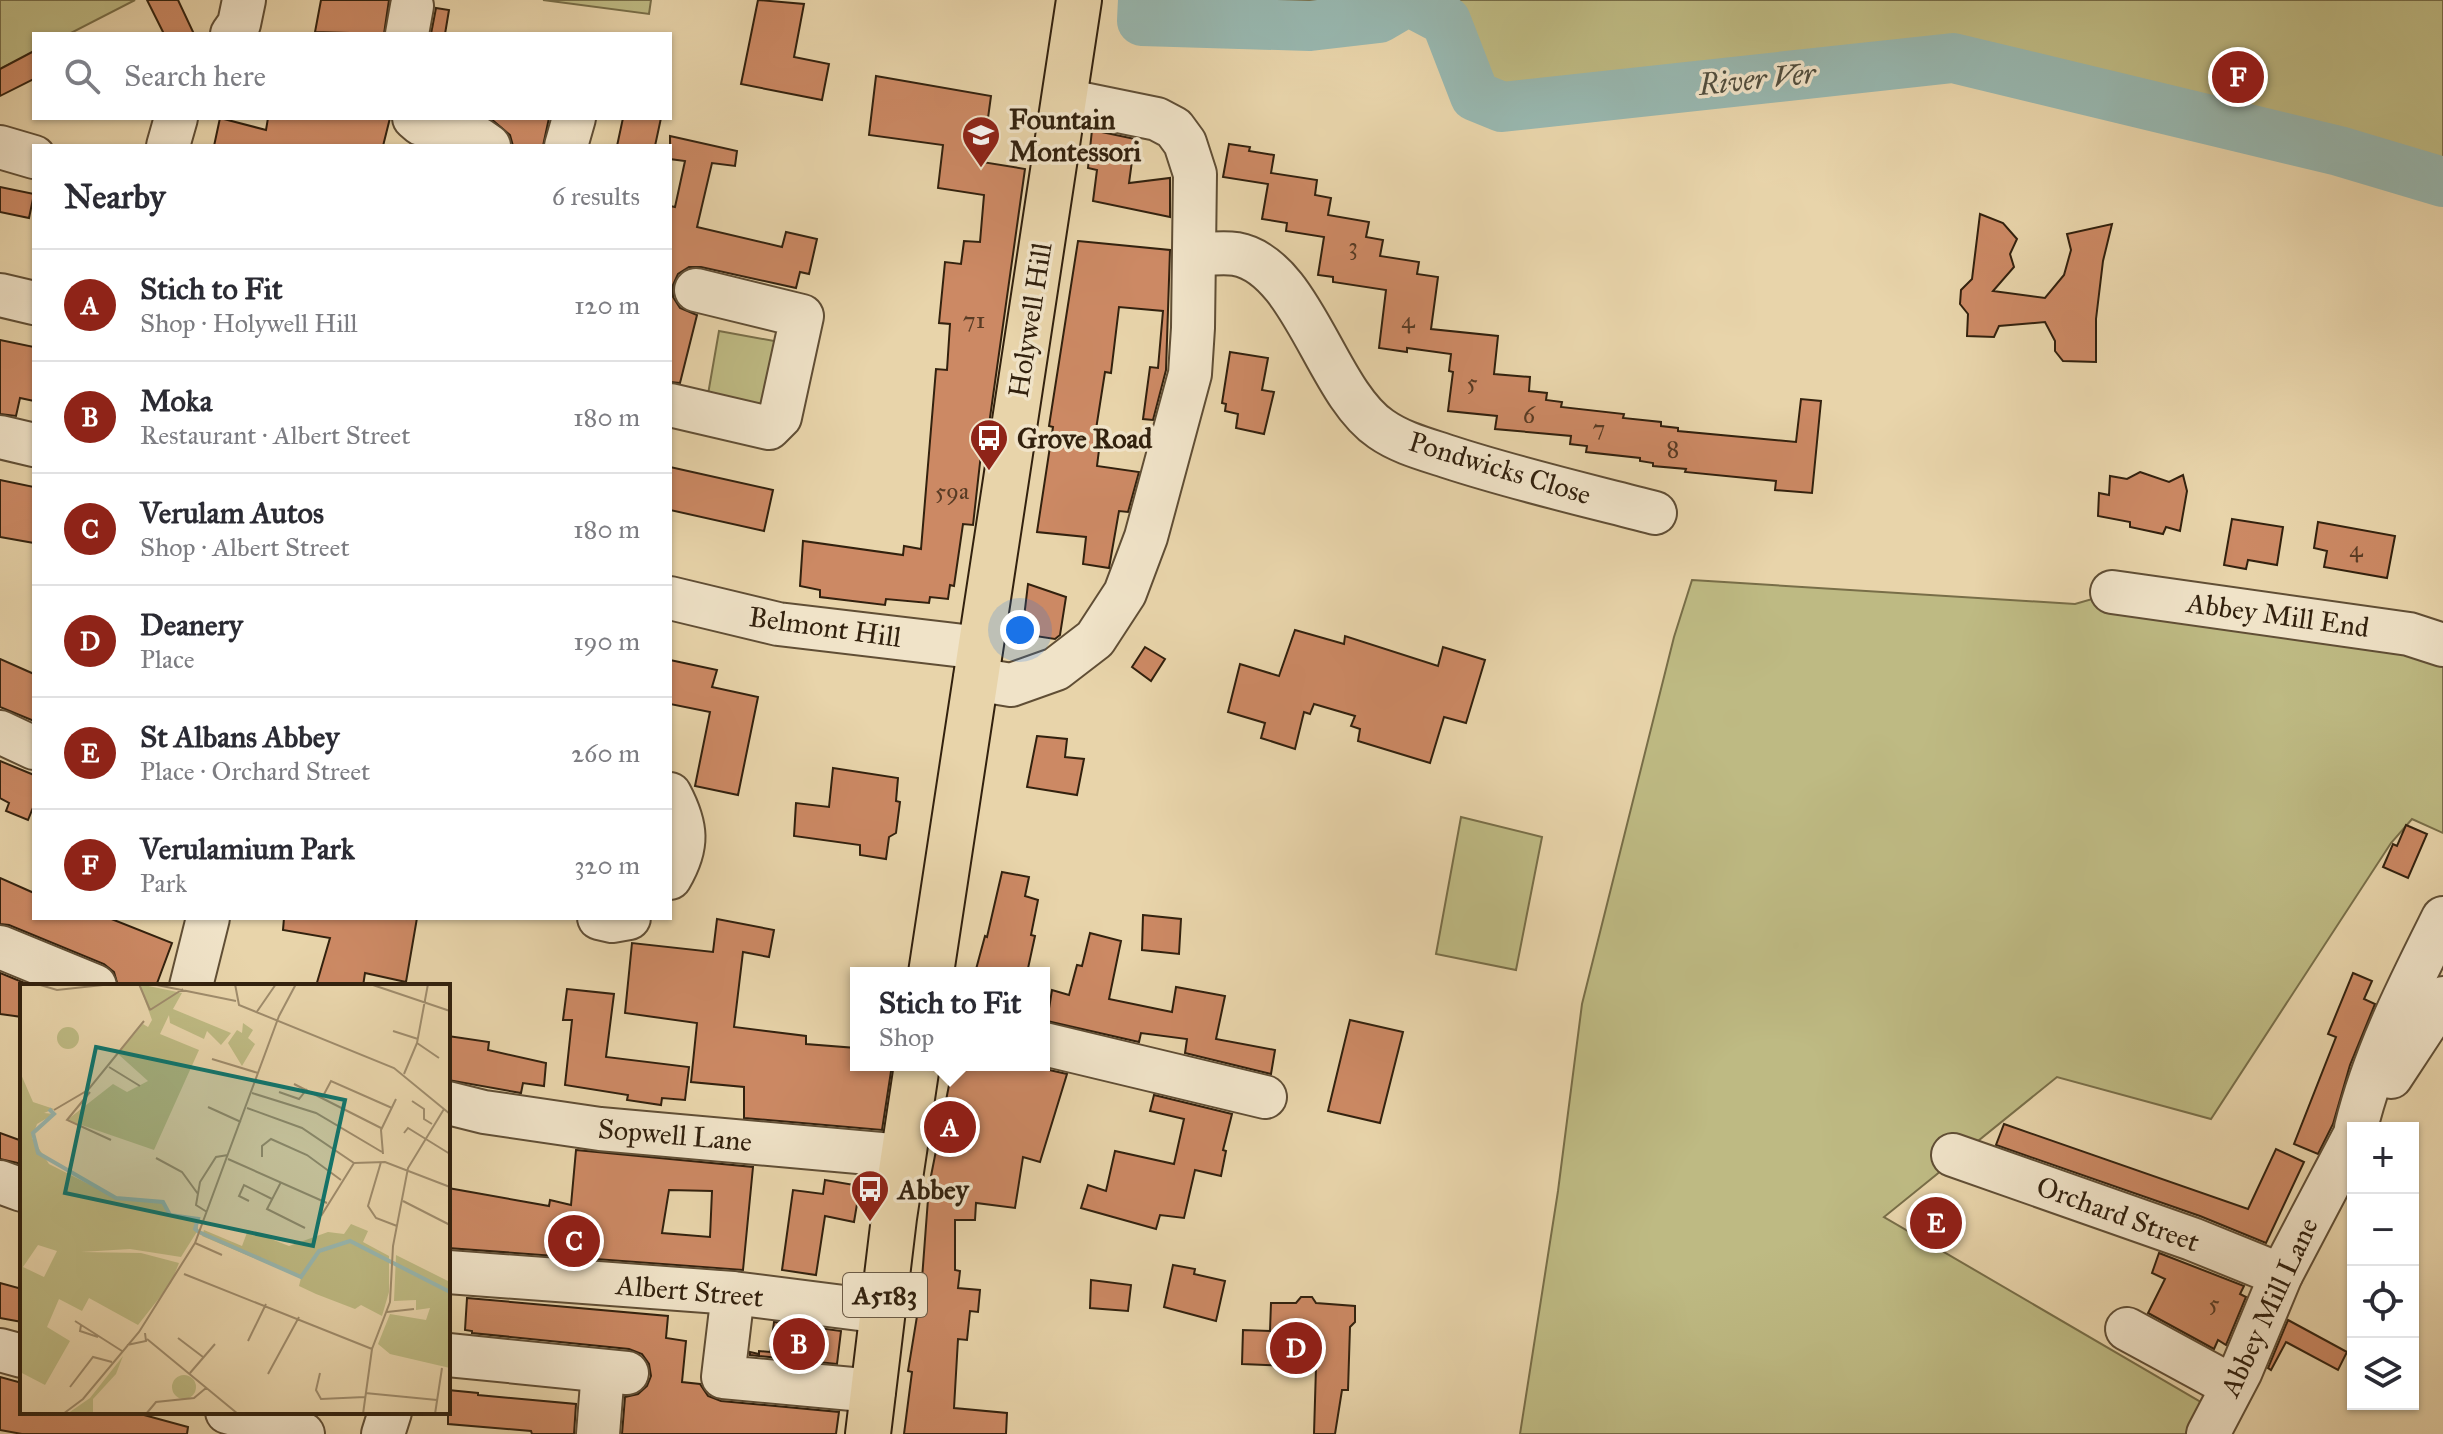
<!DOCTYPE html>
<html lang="en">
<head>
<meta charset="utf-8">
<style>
  :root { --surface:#fff; --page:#f7f7f7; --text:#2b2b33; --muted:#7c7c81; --line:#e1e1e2; --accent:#8f2418 }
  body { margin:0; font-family:"IM FELL Great Primer",serif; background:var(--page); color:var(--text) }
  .controls { position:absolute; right:24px; bottom:24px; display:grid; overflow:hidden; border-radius:0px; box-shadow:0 2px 6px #0004 }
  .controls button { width:72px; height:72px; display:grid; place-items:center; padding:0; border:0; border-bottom:2px solid var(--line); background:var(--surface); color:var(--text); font:40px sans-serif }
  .you { position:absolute; left:1020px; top:630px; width:28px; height:28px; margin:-20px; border:6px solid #fff; border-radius:50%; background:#1a73e8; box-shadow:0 0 0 12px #1a73e833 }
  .badge { display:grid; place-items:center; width:52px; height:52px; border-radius:50%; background:var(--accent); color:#fff; font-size:26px; font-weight:700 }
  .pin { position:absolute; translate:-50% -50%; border:4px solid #fff; box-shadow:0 2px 8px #0006 }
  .popup { position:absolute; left:850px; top:967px; width:200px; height:104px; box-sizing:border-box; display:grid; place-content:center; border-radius:0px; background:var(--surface); filter:drop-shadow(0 2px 6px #0005); font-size:26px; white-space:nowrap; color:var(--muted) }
  .popup b { font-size:30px; color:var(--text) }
  .popup::after { content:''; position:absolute; left:50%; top:100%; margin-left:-16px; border:16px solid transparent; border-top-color:var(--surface) }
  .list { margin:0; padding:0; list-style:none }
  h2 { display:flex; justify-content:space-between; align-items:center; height:104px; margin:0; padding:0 32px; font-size:34px }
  h2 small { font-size:26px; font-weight:400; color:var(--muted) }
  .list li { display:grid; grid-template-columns:52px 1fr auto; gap:24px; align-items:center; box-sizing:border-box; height:112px; padding:0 32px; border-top:2px solid var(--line) }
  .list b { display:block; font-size:30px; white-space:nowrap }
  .list p { margin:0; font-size:26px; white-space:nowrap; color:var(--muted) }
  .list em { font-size:26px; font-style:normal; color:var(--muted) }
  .icon { flex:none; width:44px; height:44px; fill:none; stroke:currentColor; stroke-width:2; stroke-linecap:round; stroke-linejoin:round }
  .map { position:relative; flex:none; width:2443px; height:1434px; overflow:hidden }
  .search { position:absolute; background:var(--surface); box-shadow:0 2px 6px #0004; left:32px; top:32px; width:640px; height:88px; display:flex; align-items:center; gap:20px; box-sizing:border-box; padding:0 28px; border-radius:0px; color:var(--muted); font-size:30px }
  .panel { position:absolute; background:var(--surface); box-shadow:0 2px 6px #0004; left:32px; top:144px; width:640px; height:776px; border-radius:0px }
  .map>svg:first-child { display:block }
  .green { fill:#beba83; stroke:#786e48; stroke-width:2 }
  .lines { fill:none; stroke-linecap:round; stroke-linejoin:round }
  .river { stroke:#98b7af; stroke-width:50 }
  .building { fill:#cc8964; stroke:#32210e; stroke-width:2; fill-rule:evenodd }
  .minor-casing { stroke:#604e35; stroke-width:46 }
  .major-casing { stroke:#32210e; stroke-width:48 }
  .minor { stroke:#f0e3c8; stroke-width:42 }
  .major { stroke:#e8d4aa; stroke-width:44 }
  .labels { text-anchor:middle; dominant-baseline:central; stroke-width:7; stroke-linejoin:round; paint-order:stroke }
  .number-label { font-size:24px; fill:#583b24 }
  .shield { fill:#f0e3c8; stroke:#6b5b46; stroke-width:2 }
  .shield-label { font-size:26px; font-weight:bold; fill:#32210e }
  .poi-label { font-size:28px; font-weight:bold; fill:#32210e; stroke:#f0e3c8; text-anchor:start }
  .street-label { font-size:28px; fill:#32210e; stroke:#f0e3c8 }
  .water-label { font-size:30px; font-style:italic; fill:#514e3e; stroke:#f0e3c8 }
  .inset-river { fill:none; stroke:#98b7af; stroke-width:4 }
  .inset-road { fill:none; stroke:#9f8c6c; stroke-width:2 }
  .view { fill:#0f766e; fill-opacity:0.15; stroke:#0f766e; stroke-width:4 }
  .inset-edge { fill:none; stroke:#32210e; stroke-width:4 }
</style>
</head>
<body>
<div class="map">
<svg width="2443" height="1434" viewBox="0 0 2443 1434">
  <rect width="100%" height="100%" fill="#e8d4aa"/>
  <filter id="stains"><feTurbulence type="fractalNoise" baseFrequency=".0025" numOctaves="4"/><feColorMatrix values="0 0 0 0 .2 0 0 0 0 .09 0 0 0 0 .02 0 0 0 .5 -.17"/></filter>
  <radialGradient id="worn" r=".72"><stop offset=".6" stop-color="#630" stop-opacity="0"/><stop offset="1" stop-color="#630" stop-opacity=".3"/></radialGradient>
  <g class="green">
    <path d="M0,0H135L69,34H34V52L0,69Z"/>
    <path d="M543,0H651L649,14Z"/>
    <path d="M1136,0H2443V182L2339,151L1953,58L1502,107L1475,96L1446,21L1408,1L1379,18L1310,26L1142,21Z"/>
    <path d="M719,331L785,343L772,412L707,400Z"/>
    <path d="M1692,580L2075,604L2106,595L2443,649V833L2412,819L2391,843L2211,1119L2057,1077L1884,1217L2216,1411L2204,1434H1520L1558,1191L1582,1004L1674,637Z"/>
    <path d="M1461,817L1542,837L1516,970L1436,954Z"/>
  </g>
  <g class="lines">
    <path class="river" d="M1143,0L1142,21L1310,26L1379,18L1408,1L1446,21L1475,96L1502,107L1953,58L2339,151L2443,182"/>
  </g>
  <g class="building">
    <path d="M147,0H178L194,34H164Z"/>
    <path d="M321,0H389L384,34L315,32Z"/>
    <path d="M758,0L804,4L794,57L829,64L822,100L741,84Z"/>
    <path d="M436,8L449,10L445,34H431Z"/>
    <path d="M34,51V79L0,96V69Z"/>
    <path d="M876,76L991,96L982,162L1025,169L986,446L982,445L973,525L963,524L954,586L950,585L948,599L930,597L929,603L886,599L885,605L820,597V590L800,586L803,541L903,555L904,546L921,549L936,369L947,370L950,324L939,323L945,262L961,264L964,241L980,242L984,195L938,188L943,145L869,135Z"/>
    <path d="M220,118L266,130L268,118H390L383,146H214Z"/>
    <path d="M490,118H549L543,146H513L510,135Z"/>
    <path d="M623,118H661L655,146H617Z"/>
    <path d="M1092,130L1135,139L1129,183L1170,178V217L1093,201L1097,170L1088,168Z"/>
    <path d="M670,136L737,151L735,166L712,163L697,227L782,247L786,232L817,239L809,274L800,272L796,288L701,267H689L678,274L673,285V297L680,308L697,315L680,383L670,382V206L675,207L685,161L670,159Z"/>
    <path d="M1229,144L1250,147L1249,151L1274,155L1271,173L1317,180L1315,195L1331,198L1328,215L1369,222L1366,237L1383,240L1380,256L1419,262L1417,274L1438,277L1431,329L1498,336L1494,374L1530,377L1529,391L1547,393L1546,400L1562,402L1561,407L1624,414L1623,418L1661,422V426L1678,428V431L1796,442L1801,399L1821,401L1812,493L1775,490L1776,481L1685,472L1686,469L1653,466V463L1640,461V458L1586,452L1587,446L1570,444L1571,436L1495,429L1497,416L1448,411L1453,372L1449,371L1451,354L1407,348V352L1379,348L1386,290L1333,282V277L1318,275L1324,237L1286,231L1287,223L1262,219L1268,184L1223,177Z"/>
    <path d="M0,187L34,194L29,218L0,212Z"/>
    <path d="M1980,214L2003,223L2017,239L2010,254L2014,267L1993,291L2045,298L2064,275L2071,250L2067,234L2112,224L2103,261L2096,319V362L2063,361L2055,351V341L2045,322L1999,326L1994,337L1967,336L1968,314L1960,304L1961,290L1972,279Z"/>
    <path d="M1078,241L1170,250L1166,370L1153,420L1143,419L1150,367L1158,368L1163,311L1119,307L1111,373L1105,372L1094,442H1100L1097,466L1139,472L1128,512L1119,511L1109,568L1083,564L1086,537L1037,532L1053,427L1049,426Z"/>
    <path d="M0,340L34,347V401L20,398L16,416L0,414Z"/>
    <path d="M1230,352L1268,358L1262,390L1274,392L1264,434L1236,428L1238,414L1225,411L1226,404L1222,403Z"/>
    <path d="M670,467L773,490L764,531L670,510Z"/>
    <path d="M2140,472L2169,482L2183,475L2187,491L2180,531L2166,527L2163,534L2130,527V522L2098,516L2099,493L2109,495L2110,476L2127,479Z"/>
    <path d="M0,480L34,487V543L0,537Z"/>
    <path d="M2232,519L2283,527L2277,565L2248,560L2246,569L2224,565Z"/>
    <path d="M2318,522L2395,536L2387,578L2324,567L2327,551L2314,548Z"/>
    <path d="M1028,584L1066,597L1060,635L1055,639L1022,634Z"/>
    <path d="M1295,630L1344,644L1345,636L1438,666L1443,647L1485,660L1466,723L1444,717L1430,763L1358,741L1360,729L1351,726L1355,716L1314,704L1310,714L1304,712L1295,749L1261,738L1265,723L1228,712L1240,664L1279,676Z"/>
    <path d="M1145,647L1165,659L1151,681L1132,667Z"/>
    <path d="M0,659L34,674V721L0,707Z"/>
    <path d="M670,660L717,670L712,687L758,697L738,795L695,786L710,712L670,704Z"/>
    <path d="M1037,736L1067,739L1065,757L1084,759L1077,795L1027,787Z"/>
    <path d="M0,761L34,775V805L28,820L6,811L9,803L0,798Z"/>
    <path d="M833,768L898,778L896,801L900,802L896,833L889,837L886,859L860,855V845L794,836L796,803L829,807Z"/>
    <path d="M2406,825L2427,834L2408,878L2383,867L2393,844L2397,846Z"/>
    <path d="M1002,872L1029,877L1025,896L1038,900L1031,935L1035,936L1027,973H975L985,936L987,937Z"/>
    <path d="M0,878L34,893V918H109L172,943L156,986H118L114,972L104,964L9,925L0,924Z"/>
    <path d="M1143,915L1181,919L1179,954L1142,950Z"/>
    <path d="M284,918H417L406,982L365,973L363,986H316L330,938L283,930Z"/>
    <path d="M717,919L774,930L769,957L743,952L734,1027L806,1036V1044L856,1048V1065H892L882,1130L744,1118V1087L691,1082L697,1023L625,1013L632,943L713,952Z"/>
    <path d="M1090,933L1121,941L1109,999L1172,1012L1176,987L1225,996L1216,1039L1275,1050L1271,1074L1185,1053L1187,1039L1141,1033L1139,1042L1047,1021L1052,990L1069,995L1077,965L1082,966Z"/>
    <path d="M0,973L32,986H22V1017L0,1014Z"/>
    <path d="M2353,973L2372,981L2364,999L2375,1004L2350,1065L2333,1124L2318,1154L2294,1144L2336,1037L2328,1034Z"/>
    <path d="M567,989L614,994L606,1057L689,1067L685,1100L662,1098L661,1105L627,1100L628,1095L565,1085L572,1020H563Z"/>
    <path d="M1350,1020L1403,1032L1380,1123L1328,1111Z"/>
    <path d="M448,1036L489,1042L488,1050L546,1063L544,1086L523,1083L521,1093L448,1080Z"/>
    <path d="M953,1065H1027L1067,1074L1040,1162L1023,1157L1015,1208L976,1203L975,1220H955V1270L960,1271L958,1288L980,1290L978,1312L970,1311L967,1340L958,1339L954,1408L1007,1413L1006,1434H904L912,1372L908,1371L921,1292L929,1186Z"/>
    <path d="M1154,1095L1232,1114L1223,1150L1226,1151L1221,1176L1195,1170L1184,1218L1160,1215L1156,1229L1081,1208L1088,1185L1106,1191L1115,1151L1174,1164L1184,1119L1150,1111Z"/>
    <path d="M2004,1124L2248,1209L2276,1149L2304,1162L2266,1243L2200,1216L1996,1145Z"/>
    <path d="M0,1133L22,1141V1164L0,1159Z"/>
    <path d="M576,1150L753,1167L743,1270L448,1248V1188L549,1206L550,1200L571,1205ZM669,1190L712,1191L710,1237L662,1233Z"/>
    <path d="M825,1180L860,1186L854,1222L825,1216L816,1275L782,1270L793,1190L823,1194Z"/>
    <path d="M2159,1253L2244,1286L2240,1294L2246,1297L2226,1345L2218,1340L2214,1349L2148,1313L2165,1279L2152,1273Z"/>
    <path d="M1173,1265L1195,1269L1194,1274L1225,1281L1216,1321L1164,1307Z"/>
    <path d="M1091,1280L1131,1285L1128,1311L1090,1308Z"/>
    <path d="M0,1283L22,1289V1322L0,1318Z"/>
    <path d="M1301,1297H1312L1316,1303L1355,1306V1322L1350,1327L1348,1390H1342L1335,1434H1314L1316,1367L1242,1364L1243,1330L1270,1331L1271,1303H1296Z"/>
    <path d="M467,1298L668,1316L666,1338L686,1341L682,1382L700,1384L708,1396L721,1401L839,1412L836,1434H622L625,1397L638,1394L647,1386L651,1376L649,1364L642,1354L629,1349L472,1333V1331L465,1330Z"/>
    <path d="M2288,1320L2347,1352L2338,1370L2286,1342L2271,1370L2268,1368Z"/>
    <path d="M774,1322L841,1331L837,1364L750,1355V1352L759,1354V1351L770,1352Z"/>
    <path d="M0,1377L22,1383V1412H133L188,1427L187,1434H22L0,1430Z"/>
    <path d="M448,1390L478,1393V1395L576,1404L574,1434H532L531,1431L448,1424Z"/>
  </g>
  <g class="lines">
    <defs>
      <g id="minor">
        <path d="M232,34L239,24L244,0"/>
        <path d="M407,34L412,6"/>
        <path d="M414,118L421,124L434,127"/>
        <path d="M450,131L479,139L489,146"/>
        <path d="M168,146L176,118"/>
        <path d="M566,146L574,118"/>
        <path d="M0,147L34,157"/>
        <path d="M1194,255C1207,254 1223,252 1236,254C1303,266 1326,392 1381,429C1401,443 1425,449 1449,457C1516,479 1586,495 1655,513"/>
        <path d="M0,295L34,303"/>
        <path d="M670,405L769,428L780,417L802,316L696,290"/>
        <path d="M0,437L34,445"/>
        <path d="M2112,592L2409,634L2443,645"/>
        <path d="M670,598L778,624L981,648"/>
        <path d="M975,679L1011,685L1056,669L1095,639L1125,593L1146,537L1190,374L1193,328L1195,174L1185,143L1174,128L1157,119L1064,100"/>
        <path d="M0,732L34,748"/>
        <path d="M670,794C687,826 689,846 670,878"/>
        <path d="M599,918L612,921L629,918"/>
        <path d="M0,947L95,986"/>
        <path d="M191,986L208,918"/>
        <path d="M1044,1044L1265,1097"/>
        <path d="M2391,1077L2443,998"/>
        <path d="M448,1103L484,1112L600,1129L903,1156"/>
        <path d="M2356,1128C2374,1054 2409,986 2443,918"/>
        <path d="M1953,1155L2192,1239L2281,1275"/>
        <path d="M0,1182L22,1190"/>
        <path d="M448,1272L733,1293L883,1312"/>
        <path d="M733,1293L723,1377L874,1391"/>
        <path d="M2127,1329L2232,1386"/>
        <path d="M0,1350L22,1356"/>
        <path d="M448,1355L627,1373"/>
        <path d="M227,1412L303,1434"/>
        <path d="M383,1434L390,1412"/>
        <path d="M598,1434L603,1371"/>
        <path d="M2208,1434L2241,1371L2281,1275L2353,1138"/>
      </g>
      <g id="major">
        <path d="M931,973L1079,0"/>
        <path d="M868,1434L894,1218L917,1065"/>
      </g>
    </defs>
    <use href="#minor" class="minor-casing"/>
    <use href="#major" class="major-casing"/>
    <use href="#minor" class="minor"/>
    <use href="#major" class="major"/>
  </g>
  <defs>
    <symbol id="school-pin" viewBox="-11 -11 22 30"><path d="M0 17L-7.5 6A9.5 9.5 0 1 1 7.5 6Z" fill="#8f2418" stroke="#f0e3c8"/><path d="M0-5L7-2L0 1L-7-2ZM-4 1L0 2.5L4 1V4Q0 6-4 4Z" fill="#fff"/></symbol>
    <symbol id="bus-pin" viewBox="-11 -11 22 30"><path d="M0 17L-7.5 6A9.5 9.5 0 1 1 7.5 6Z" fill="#8f2418" stroke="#f0e3c8"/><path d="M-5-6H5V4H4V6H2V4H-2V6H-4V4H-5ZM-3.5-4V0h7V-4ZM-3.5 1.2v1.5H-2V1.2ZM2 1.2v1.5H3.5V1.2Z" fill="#fff"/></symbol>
  </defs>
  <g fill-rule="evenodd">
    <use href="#school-pin" x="959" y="113" width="44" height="60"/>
    <use href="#bus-pin" x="967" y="416" width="44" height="60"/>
    <use href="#bus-pin" x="848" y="1167" width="44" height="60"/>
  </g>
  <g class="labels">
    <g class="number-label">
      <text x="1353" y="246">3</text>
      <text x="974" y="320">71</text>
      <text x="1408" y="320">4</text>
      <text x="1472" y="382">5</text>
      <text x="1529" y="415">6</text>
      <text x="1599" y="428">7</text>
      <text x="1673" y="449">8</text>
      <text x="952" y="491">59a</text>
      <text x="2356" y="549">4</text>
      <text x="2214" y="1303">5</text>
    </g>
    <rect class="shield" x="843" y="1273" width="84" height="44" rx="6"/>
    <g class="shield-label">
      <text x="885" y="1295">A5183</text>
    </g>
    <g class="poi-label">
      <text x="1009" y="119">Fountain<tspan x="1009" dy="32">Montessori</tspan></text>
      <text x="1017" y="438">Grove Road</text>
      <text x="898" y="1189">Abbey</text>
    </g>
    <g class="street-label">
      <text transform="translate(1030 320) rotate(-81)">Holywell Hill</text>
      <text transform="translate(1500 468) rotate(17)">Pondwicks Close</text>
      <text transform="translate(2278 615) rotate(8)">Abbey Mill End</text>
      <text transform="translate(825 627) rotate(8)">Belmont Hill</text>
      <text transform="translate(675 1135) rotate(5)">Sopwell Lane</text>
      <text transform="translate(2118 1214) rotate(20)">Orchard Street</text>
      <text transform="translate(690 1291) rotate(5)">Albert Street</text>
      <text transform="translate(2269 1307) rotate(-65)">Abbey Mill Lane</text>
    </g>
    <g class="water-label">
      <text transform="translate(1757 79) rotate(-6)">River Ver</text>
    </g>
  </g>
  <g transform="translate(20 984)">
    <rect width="430" height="430" fill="#e8d4aa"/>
    <path d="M119,0L162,9L153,25L211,49L201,61L187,47L184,55L150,39L149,31L140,50L179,66L134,166L47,136L93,100L107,108L128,97L98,70L123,40L128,43L132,36ZM223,39L233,46L228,54L235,60L222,82L208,59L217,46L222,49ZM37 54a11 11 0 1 1 22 0a11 11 0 1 1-22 0ZM0,88L13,118L34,125L24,129L34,130L17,140L12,154L29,180L96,214L143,218L150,231L178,235V246L161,273L110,265L61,268L121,269L159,279L151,299L118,341L69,314L62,327L39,315L27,343L50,357L25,401L0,388ZM18,261L37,267L24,293L3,283ZM331,240L348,247L343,258L369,272V308L362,332L341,321L335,325L296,310L279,302L281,294L182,252L184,246L222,262L228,246L269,262L308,248L324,250ZM376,271L430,298V384L370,370L358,360L370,330L406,336L410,324L396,326V316L374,317ZM103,372L96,390L73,415V430H47L70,414ZM152 403a12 12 0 1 1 24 0a12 12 0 1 1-24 0Z" fill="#beba83" fill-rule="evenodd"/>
    <path class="inset-river" d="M29,125L34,130L13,149L18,169L96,214L143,218L150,231L178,235L175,245L179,248L281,293L299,267L330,257L430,308"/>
    <path class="inset-road" d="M17,0L37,6L92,0M119,0L130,26M132,0L216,17M215,0L219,21L374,84L430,130M350,0L430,27M130,26L163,5M236,29L256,0M373,47L398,55M397,59L419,74M192,75L238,89M89,83L120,102M384,90L397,59L408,0M274,100L361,144M70,108L47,136L91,156M259,108L279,115L287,105M232,109L296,129L362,168M302,114L311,97L372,124M392,117L404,125V135L412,140M188,123L221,138M227,124L282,144L334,179L365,178L430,203M34,126L68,106L124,37M384,149L388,144L430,170M363,170L361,146L376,115M242,173V162L251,155L287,171L321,196M136,174L162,188L178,210M208,175L307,219M361,178L348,222L356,234L377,242M261,198L247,225L285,244M229,217L219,212L224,201L252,215M383,217L430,241M187,228L176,221L180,198L196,173L208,171M301,232L334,179M175,259L202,271M164,290L352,365M367,328L394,325M55,337L102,367M61,341L60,347L78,353M158,354L183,373M127,355L218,430M228,357L246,320M107,361L126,357L125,349M170,389L195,360M300,389L296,406L301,415L345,413M248,390L279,333M50,403L73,373L92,378M345,409L417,416M43,430L63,415L119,348L175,259L259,32L276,0M126,430L136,418L174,414L186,404M343,430L352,365L370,318L373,262L388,184L424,125M415,430L422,384"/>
    <path class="view" d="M76,63L325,116L293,262L45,209Z"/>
    <rect width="430" height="430" class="inset-edge"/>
  </g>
  <rect width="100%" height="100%" filter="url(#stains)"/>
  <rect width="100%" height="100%" fill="url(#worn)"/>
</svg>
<div class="controls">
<button>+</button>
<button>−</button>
<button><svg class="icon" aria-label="locate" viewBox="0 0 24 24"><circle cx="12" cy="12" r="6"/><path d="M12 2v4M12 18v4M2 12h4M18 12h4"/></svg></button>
<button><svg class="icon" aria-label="layers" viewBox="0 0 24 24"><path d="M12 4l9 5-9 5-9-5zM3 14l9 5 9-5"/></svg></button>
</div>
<div class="you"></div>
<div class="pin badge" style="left:950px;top:1127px">A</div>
<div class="popup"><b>Stich to Fit</b>Shop</div>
<div class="pin badge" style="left:799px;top:1344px">B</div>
<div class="pin badge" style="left:574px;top:1241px">C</div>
<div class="pin badge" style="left:1296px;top:1348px">D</div>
<div class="pin badge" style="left:1936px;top:1223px">E</div>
<div class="pin badge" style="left:2238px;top:77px">F</div>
<div class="search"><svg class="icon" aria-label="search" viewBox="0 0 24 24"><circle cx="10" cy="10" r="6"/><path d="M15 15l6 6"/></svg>Search here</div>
<section class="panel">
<h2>Nearby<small>6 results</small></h2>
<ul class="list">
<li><span class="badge">A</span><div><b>Stich to Fit</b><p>Shop · Holywell Hill</p></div><em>120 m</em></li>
<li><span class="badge">B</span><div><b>Moka</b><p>Restaurant · Albert Street</p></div><em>180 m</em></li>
<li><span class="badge">C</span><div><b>Verulam Autos</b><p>Shop · Albert Street</p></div><em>180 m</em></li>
<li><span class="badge">D</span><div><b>Deanery</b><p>Place</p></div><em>190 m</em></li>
<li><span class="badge">E</span><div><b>St Albans Abbey</b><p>Place · Orchard Street</p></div><em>260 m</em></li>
<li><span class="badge">F</span><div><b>Verulamium Park</b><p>Park</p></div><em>320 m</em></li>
</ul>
</section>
</div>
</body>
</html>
